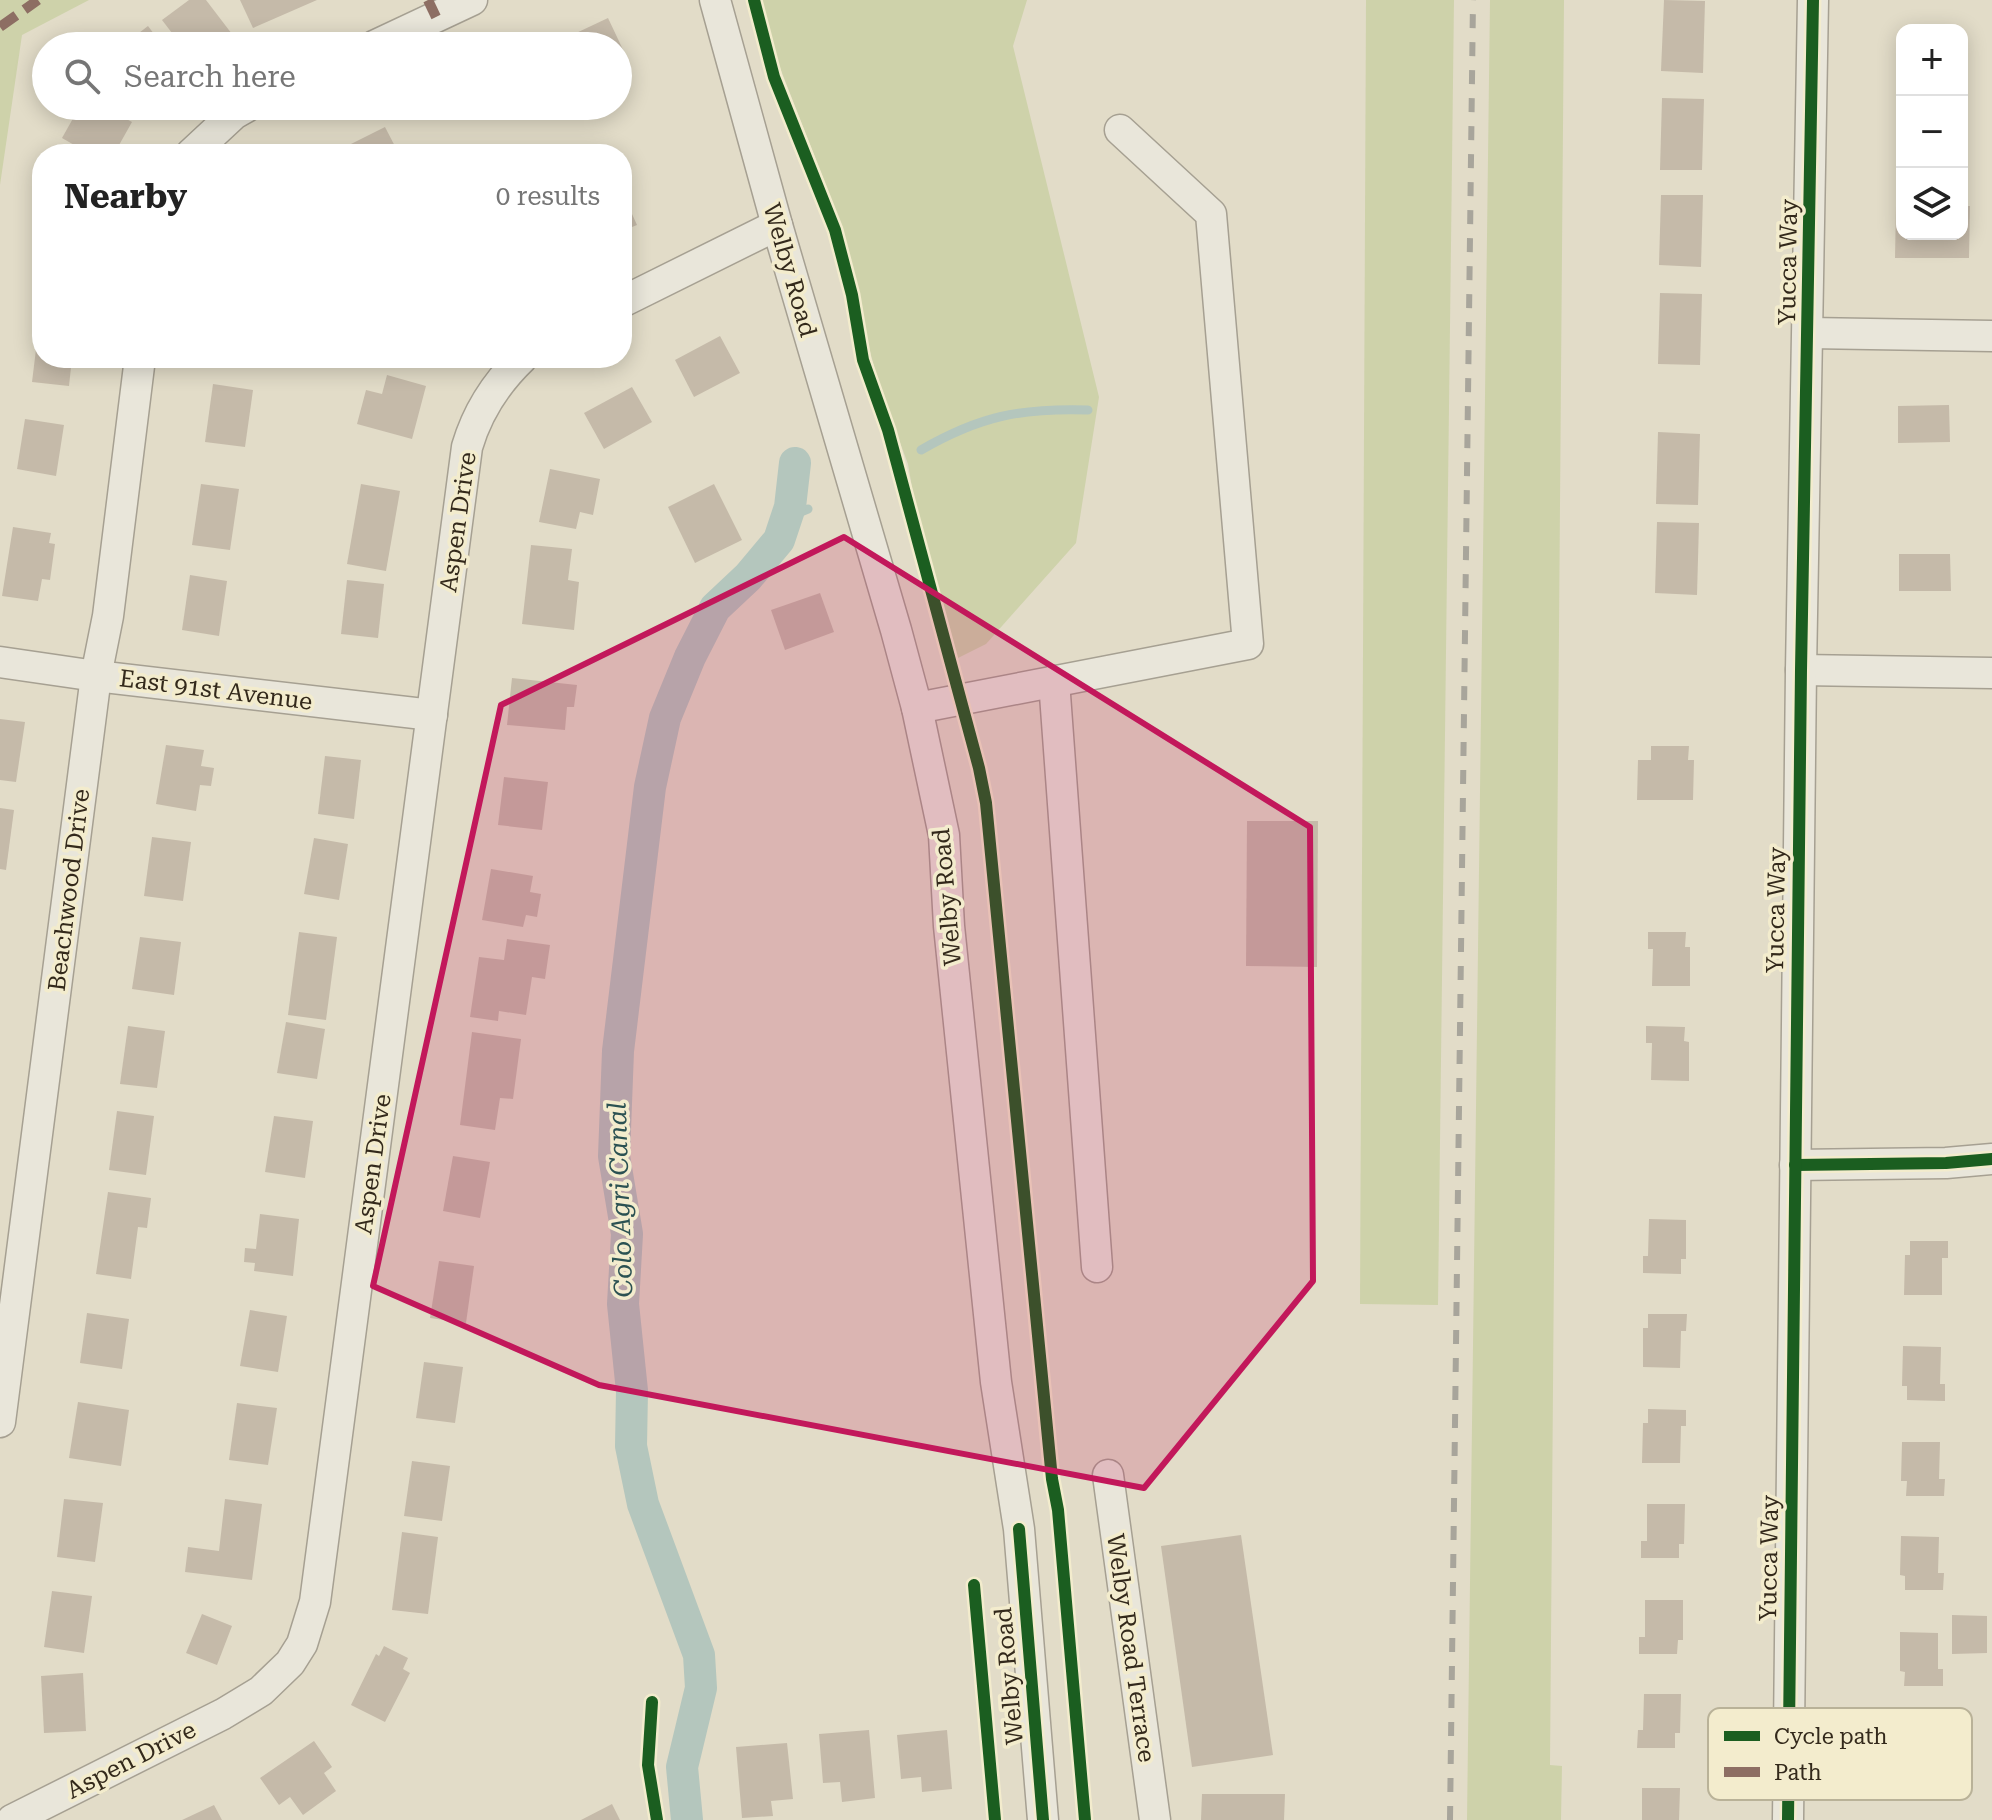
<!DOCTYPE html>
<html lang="en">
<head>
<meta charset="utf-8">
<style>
  :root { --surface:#fff; --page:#f6f6f6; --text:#222; --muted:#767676; --line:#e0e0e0 }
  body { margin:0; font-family:"Roboto Serif",serif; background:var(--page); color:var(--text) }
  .controls { position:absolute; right:24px; top:24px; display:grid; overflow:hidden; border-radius:16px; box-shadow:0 4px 20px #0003 }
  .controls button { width:72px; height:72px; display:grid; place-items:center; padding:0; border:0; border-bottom:2px solid var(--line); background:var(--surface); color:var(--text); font:40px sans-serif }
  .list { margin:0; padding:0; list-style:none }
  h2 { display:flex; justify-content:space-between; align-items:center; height:104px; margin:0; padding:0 32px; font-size:34px }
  h2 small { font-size:26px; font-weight:400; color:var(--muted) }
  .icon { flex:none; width:44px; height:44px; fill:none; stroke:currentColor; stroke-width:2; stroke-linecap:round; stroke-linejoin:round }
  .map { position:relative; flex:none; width:1992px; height:1820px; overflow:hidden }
  .search { position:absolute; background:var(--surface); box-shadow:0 4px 20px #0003; left:32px; top:32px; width:600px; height:88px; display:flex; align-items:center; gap:20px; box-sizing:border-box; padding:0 28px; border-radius:44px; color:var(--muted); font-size:30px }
  .panel { position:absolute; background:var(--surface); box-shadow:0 4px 20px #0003; left:32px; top:144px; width:600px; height:224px; border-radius:32px }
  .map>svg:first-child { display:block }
  .green { fill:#ced2aa }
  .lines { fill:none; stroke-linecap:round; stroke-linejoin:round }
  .stream { stroke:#b4c6bd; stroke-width:9 }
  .canal { stroke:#b4c6bd; stroke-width:32 }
  .building { fill:#c5baa9 }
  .minor-casing { stroke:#a6a092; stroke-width:33 }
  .minor { stroke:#e9e6da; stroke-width:30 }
  .rail { stroke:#a8a59b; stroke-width:6; stroke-dasharray:14 14; stroke-linecap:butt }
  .quiet { stroke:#8d6e63; stroke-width:10; stroke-dasharray:20 10; stroke-linecap:butt }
  .cycleway-casing { stroke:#f3eccd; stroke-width:17 }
  .cycleway { stroke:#1b5e20; stroke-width:12 }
  .marked { fill:#c2185b; fill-opacity:0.2; stroke:#c2185b; stroke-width:6; stroke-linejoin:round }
  .labels { text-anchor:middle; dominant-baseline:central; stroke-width:7; stroke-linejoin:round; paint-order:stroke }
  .street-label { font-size:24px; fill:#33291b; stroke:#f3eccd }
  .water-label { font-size:26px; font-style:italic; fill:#2b5152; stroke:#f3eccd }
  .key { fill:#f3eccd; stroke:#b9b298; stroke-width:2 }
  .key-label { font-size:22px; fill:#33291b }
</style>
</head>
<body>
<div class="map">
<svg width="1992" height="1820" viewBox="0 0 1992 1820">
  <rect width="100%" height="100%" fill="#e2dcc8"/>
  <g class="green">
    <path d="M0,0H89L22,35L0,185Z"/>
    <path d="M760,0H1027L1013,46L1099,397L1076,543L986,644L956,659L914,499L908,464L881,392L868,344L846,243L825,183L775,55Z"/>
    <path d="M1366,0H1454L1438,1305L1360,1304Z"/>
    <path d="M1490,0H1564L1550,1765L1562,1766L1561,1820H1467Z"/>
  </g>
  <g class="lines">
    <g class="stream">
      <path d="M921,450C980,416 1020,408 1088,410"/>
      <path d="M786,518L808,509"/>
    </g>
    <path class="canal" d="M687,1820L682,1767L701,1688L699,1655L643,1504L631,1446L632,1391L623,1304L627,1234L614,1156L618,1051L650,787L665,718L690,657L715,608L748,577L779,540L790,507L795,463"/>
  </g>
  <g class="building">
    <path d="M189,0H206L235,38L225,46H182L162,20Z"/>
    <path d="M240,0H317L253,28Z"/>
    <path d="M1664,0L1705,1L1703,73L1661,71Z"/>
    <path d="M608,18L626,56L618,60V46H556L555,43Z"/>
    <path d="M148,26L163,46H122Z"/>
    <path d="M1662,98L1704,99L1702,170H1660Z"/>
    <path d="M80,106H102L132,122L114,154H90L62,138Z"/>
    <path d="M385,127L399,154H338L337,151Z"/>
    <path d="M622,192L637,225L622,231Z"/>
    <path d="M1661,195H1703L1701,267L1659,265Z"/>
    <path d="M1896,206H1902V234H1962V206H1970L1969,258H1895Z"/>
    <path d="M1660,293L1702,294L1700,365L1658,364Z"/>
    <path d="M38,333H42V358H72L69,386L32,382Z"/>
    <path d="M720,336L740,373L694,397L675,360Z"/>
    <path d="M387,375L426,386L412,439L357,424L366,390L382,394Z"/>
    <path d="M213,384L253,390L245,447L205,442Z"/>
    <path d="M632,387L652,422L604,449L584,413Z"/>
    <path d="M1949,405L1950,442L1898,443V406Z"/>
    <path d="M25,419L64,425L56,476L17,469Z"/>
    <path d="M1658,432L1700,434L1698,505L1656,504Z"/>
    <path d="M550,469L600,479L593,515L580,512L576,529L539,522Z"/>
    <path d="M201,484L239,489L230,550L192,545Z"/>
    <path d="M361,484L400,491L386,571L347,564Z"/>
    <path d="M714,484L742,540L695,563L668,507Z"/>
    <path d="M1657,522L1699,523L1697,595L1655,593Z"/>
    <path d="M13,527L51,533L49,543L55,544L50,580L42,579L38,601L2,596Z"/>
    <path d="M531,545L572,549L568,580L579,582L574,630L522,624Z"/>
    <path d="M1899,554H1950L1951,591H1899Z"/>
    <path d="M190,575L227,581L219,636L182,630Z"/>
    <path d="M347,580L384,584L378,638L341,634Z"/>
    <path d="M820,593L834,632L785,650L771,610Z"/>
    <path d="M512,678L577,685L574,707H567L565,730L507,725Z"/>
    <path d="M0,719L25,722L16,782L0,780Z"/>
    <path d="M166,745L204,750L201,766L214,768L211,786L200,785L196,811L156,804Z"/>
    <path d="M1651,746H1689L1688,760H1694L1693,800H1637L1638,760H1651Z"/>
    <path d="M325,756L361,760L354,819L318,814Z"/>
    <path d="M504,777L548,782L542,830L498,825Z"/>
    <path d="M0,808L14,810L6,870L0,869Z"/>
    <path d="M1247,821H1318L1317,967L1246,966Z"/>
    <path d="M152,837L191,842L183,901L144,896Z"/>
    <path d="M314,838L348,844L339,900L304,894Z"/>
    <path d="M491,869L533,876L530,892L541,894L537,917L526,915L523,927L482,920Z"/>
    <path d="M299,932L337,937L326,1020L288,1015Z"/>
    <path d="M1648,932H1686L1685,947H1690V986H1652L1653,949H1648Z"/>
    <path d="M140,937L181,942L174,995L132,989Z"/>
    <path d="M507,939L550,945L545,979L532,977L526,1015L499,1011L498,1021L470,1017L479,957L504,960Z"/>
    <path d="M286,1022L325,1029L317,1079L277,1073Z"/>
    <path d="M128,1026L165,1031L157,1088L120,1084Z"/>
    <path d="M1646,1026L1685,1027L1684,1041L1689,1042V1081L1651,1080L1652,1043H1646Z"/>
    <path d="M472,1032L521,1039L513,1099L500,1098L495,1130L460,1125Z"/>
    <path d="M117,1111L154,1116L146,1175L109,1170Z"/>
    <path d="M274,1116L313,1121L305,1178L265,1172Z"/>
    <path d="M453,1156L490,1162L480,1218L443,1211Z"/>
    <path d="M108,1192L151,1198L147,1228L138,1227L131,1279L96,1274Z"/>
    <path d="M260,1214L299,1219L293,1276L254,1271L255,1263L244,1262L245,1248L256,1249Z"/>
    <path d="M1649,1219L1686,1220V1259H1681V1274L1643,1273V1256H1648Z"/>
    <path d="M1910,1241H1948V1258H1942V1295H1904L1905,1255H1910Z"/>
    <path d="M439,1261L474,1266L466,1323L430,1318Z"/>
    <path d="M250,1310L287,1316L278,1372L240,1366Z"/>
    <path d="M87,1313L129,1319L122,1369L80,1363Z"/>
    <path d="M1648,1314H1687L1686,1331H1681L1680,1368L1643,1367V1328H1648Z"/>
    <path d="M1903,1346L1941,1347L1940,1384H1945V1401L1907,1400V1386H1902Z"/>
    <path d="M424,1362L463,1367L455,1423L416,1418Z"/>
    <path d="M78,1402L129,1410L121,1466L69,1458Z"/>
    <path d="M237,1403L277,1408L268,1465L229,1460Z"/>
    <path d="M1648,1409L1686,1410V1426H1681L1680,1463H1642L1643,1423H1648Z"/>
    <path d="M1902,1442H1940L1939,1479H1945L1944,1496H1906L1907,1481H1901Z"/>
    <path d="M412,1461L450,1466L442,1521L404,1516Z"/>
    <path d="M64,1499L103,1503L95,1562L57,1557Z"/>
    <path d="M225,1499L262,1504L252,1580L185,1572L188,1547L219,1551Z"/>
    <path d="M1647,1504H1685L1684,1544H1679V1558H1641V1541H1647Z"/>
    <path d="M402,1532L438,1537L428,1614L392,1610Z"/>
    <path d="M1241,1535L1273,1755L1192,1767L1161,1546Z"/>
    <path d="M1901,1536L1939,1537L1938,1573H1944L1943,1590H1905V1576L1900,1575Z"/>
    <path d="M52,1591L92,1596L84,1653L44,1647Z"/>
    <path d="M1645,1600H1683V1640H1678L1677,1654H1639V1637H1645Z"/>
    <path d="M202,1614L232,1626L217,1665L186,1653Z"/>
    <path d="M1952,1615L1987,1616V1653L1952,1654Z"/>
    <path d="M1900,1632L1938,1633V1669H1943V1686H1904L1905,1672L1900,1671Z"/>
    <path d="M384,1646L408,1658L403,1669L410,1673L385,1722L351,1705L376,1654L379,1656Z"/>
    <path d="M83,1673L86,1731L44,1733L41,1676Z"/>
    <path d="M1644,1694H1681L1680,1733H1675V1748H1637L1638,1730H1643Z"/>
    <path d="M869,1730L875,1798L842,1802L840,1782L823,1783L819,1734Z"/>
    <path d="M947,1730L952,1789L922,1792L921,1777L901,1779L897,1735Z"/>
    <path d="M314,1741L332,1767L324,1773L336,1791L303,1815L290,1797L279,1805L260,1778Z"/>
    <path d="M787,1743L793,1799L771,1801L773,1816L742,1818L736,1747Z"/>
    <path d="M1642,1788H1680L1679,1820H1642Z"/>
    <path d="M1202,1794H1285L1284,1820H1201Z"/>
    <path d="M612,1804L620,1820H581Z"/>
    <path d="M214,1805L222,1820H182Z"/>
  </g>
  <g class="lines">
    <defs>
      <g id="minor">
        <path d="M715,0L777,225L896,630L917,708L944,835L949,926L996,1382L1019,1529L1043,1820"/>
        <path d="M374,46L472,0"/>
        <path d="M191,154L234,114L248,106"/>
        <path d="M622,302L777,225"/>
        <path d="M1809,333L1992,336"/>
        <path d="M0,662L96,676L432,715"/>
        <path d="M1801,670L1992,673"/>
        <path d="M1054,681L1097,1267"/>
        <path d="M917,708L1248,644L1211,214L1120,130"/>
        <path d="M1795,1165L1946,1163L1992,1159"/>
        <path d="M0,1422L96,676L108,616L140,358"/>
        <path d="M1108,1475L1155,1820"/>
        <path d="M12,1820L223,1714L261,1691L290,1663L302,1644L315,1602L467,447C477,413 497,382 522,358"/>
        <path d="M1788,1820L1801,670L1813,0"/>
      </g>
    </defs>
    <use href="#minor" class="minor-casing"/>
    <use href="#minor" class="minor"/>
    <path class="rail" d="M1450,1820L1473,0"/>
    <g class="quiet">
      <path d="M428,0L436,17"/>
      <path d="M0,27L38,0"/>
    </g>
    <defs>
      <g id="cycleway">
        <path d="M754,0L774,77L835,230L852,295L863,360L888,430L979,768L986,803L1052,1479L1058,1510L1085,1820"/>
        <path d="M1795,1165L1946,1163L1992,1159"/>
        <path d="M1019,1529L1043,1820"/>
        <path d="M974,1585L995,1820"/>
        <path d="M652,1702L648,1765L657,1820"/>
        <path d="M1788,1820L1801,670L1813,0"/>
      </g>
    </defs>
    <use href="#cycleway" class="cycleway-casing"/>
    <use href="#cycleway" class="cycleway"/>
  </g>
  <path class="marked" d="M844,537L1310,827L1313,1281L1144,1488L599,1385L373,1286L501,705Z"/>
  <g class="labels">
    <g class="street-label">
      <text transform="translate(1788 262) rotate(-89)">Yucca Way</text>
      <text transform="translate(790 270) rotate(74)">Welby Road</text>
      <text transform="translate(458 522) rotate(-82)">Aspen Drive</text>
      <text transform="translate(216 690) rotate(7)">East 91st Avenue</text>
      <text transform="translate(69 890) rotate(-83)">Beachwood Drive</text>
      <text transform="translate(947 897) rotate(-95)">Welby Road</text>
      <text transform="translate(1776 910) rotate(-89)">Yucca Way</text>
      <text transform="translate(373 1164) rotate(-82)">Aspen Drive</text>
      <text transform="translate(1769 1558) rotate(-89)">Yucca Way</text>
      <text transform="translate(1131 1648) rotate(82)">Welby Road Terrace</text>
      <text transform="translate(1009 1676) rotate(-95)">Welby Road</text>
      <text transform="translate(131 1760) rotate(-27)">Aspen Drive</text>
    </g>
    <g class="water-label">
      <text transform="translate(620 1200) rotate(-92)">Colo Agri Canal</text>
    </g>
  </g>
  <rect x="1708" y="1708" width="264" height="92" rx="12" class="key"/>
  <rect x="1724" y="1731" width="36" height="10" fill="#1b5e20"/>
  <rect x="1724" y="1767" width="36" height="10" fill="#8d6e63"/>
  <g class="key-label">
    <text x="1774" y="1744">Cycle path</text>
    <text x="1774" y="1780">Path</text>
  </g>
</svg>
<div class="controls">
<button>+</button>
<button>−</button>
<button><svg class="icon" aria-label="layers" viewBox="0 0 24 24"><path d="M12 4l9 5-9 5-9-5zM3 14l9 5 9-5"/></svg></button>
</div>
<div class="search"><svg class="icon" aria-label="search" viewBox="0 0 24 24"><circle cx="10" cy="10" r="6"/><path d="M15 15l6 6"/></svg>Search here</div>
<section class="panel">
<h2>Nearby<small>0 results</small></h2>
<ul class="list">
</ul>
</section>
</div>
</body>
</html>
